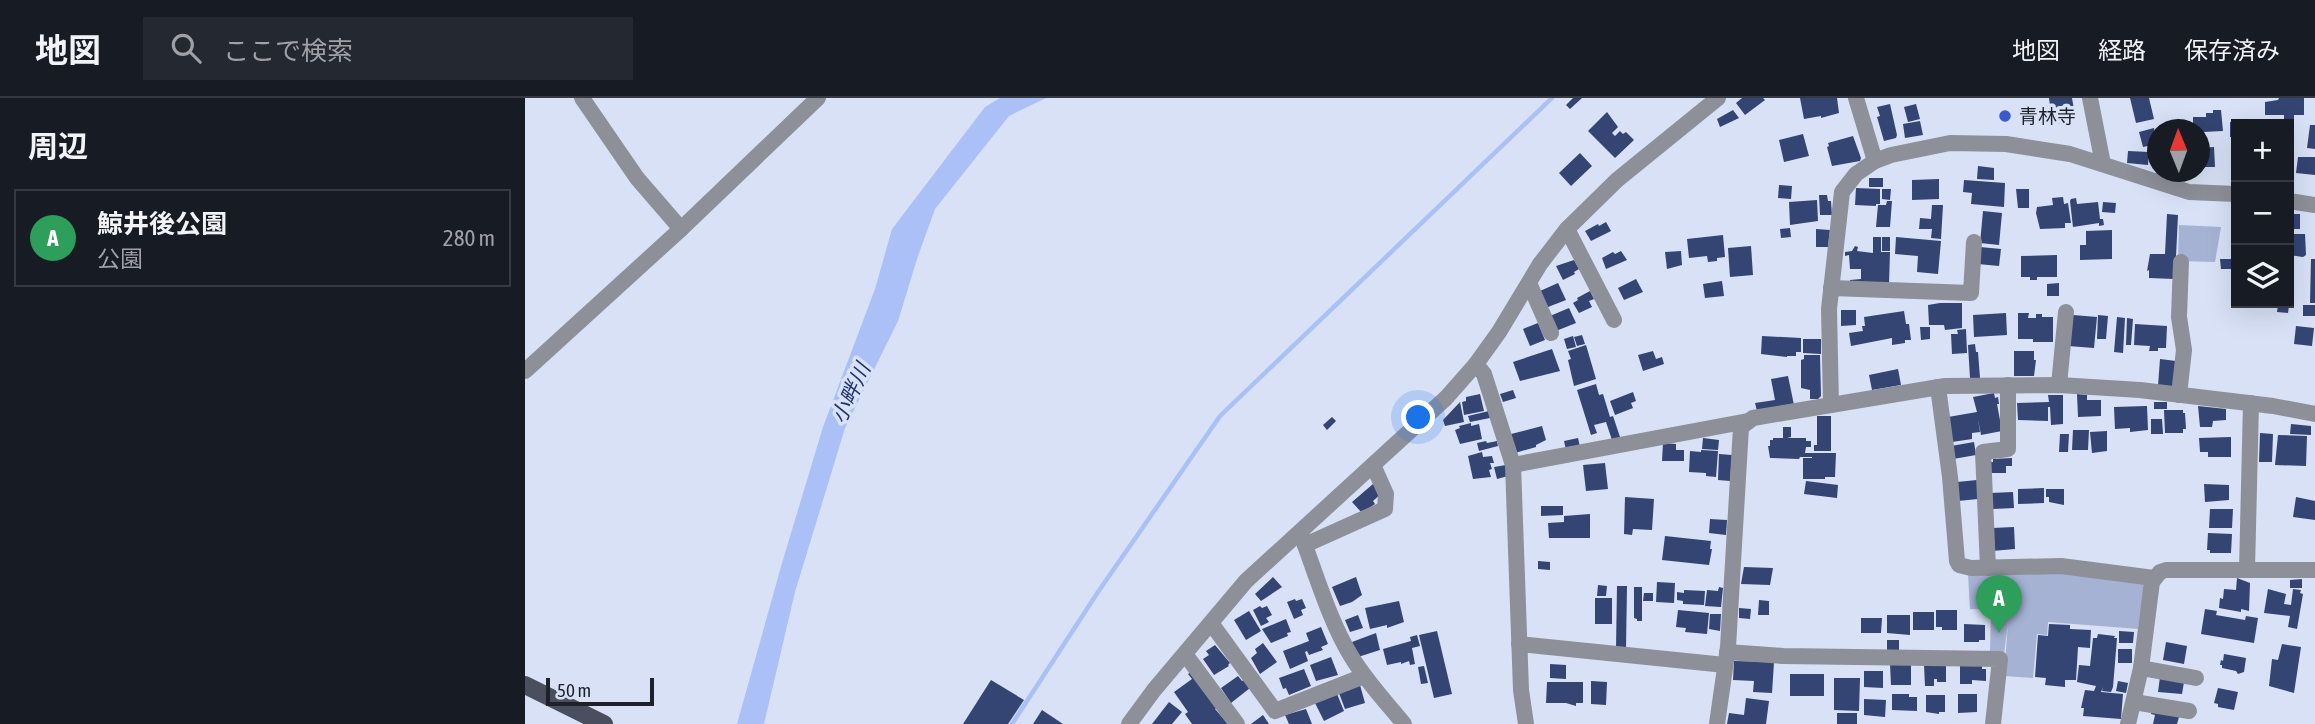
<!DOCTYPE html>
<html lang="ja">
<head>
<meta charset="utf-8">
<style>
  :root { --surface:#171b24; --page:#242831; --text:#f1f3f6; --muted:#9ea1a6; --line:#363941; --accent:#7c3aed }
  body { margin:0; font-family:"Asap Condensed","Noto Sans JP",sans-serif; background:var(--page); color:var(--text) }
  .controls { position:absolute; right:21px; top:21px; display:grid; overflow:hidden; border-radius:0px; box-shadow:0 7px 28px #0002 }
  .controls button { width:63px; height:63px; display:grid; place-items:center; padding:0; border:0; border-bottom:2px solid var(--line); background:var(--surface); color:var(--text); font:35px sans-serif }
  .compass { position:absolute; left:1622px; top:21px; width:63px; height:63px; border-radius:50%; background:var(--surface); box-shadow:0 7px 28px #0002; rotate:359deg }
  .scale { position:absolute; left:21px; bottom:18px; width:108px; box-sizing:border-box; padding-left:7px; border:4px solid #1e2129; border-top:0; font-size:19px; line-height:24px; white-space:nowrap; color:#1e2129; -webkit-text-stroke:5px #d8e1f6; paint-order:stroke }
  .you { position:absolute; left:894px; top:320px; width:24px; height:24px; margin:-18px; border:5px solid #fff; border-radius:50%; background:#1a73e8; box-shadow:0 0 0 10px #1a73e833 }
  .badge { display:grid; place-items:center; width:46px; height:46px; border-radius:50%; background:var(--accent); color:#fff; font-size:23px; font-weight:700 }
  .pin { position:absolute; translate:-50% -58px; filter:drop-shadow(0 2px 4px #0008) }
  .pin::after { content:''; position:absolute; top:37px; width:24px; height:21px; background:inherit; clip-path:polygon(0 0,100% 0,50% 100%) }
  .list { margin:0; padding:0; list-style:none }
  h2 { display:flex; justify-content:space-between; align-items:center; height:91px; margin:0; padding:0 28px; font-size:30px }
  h2 small { font-size:23px; font-weight:400; color:var(--muted) }
  .list li { display:grid; grid-template-columns:46px 1fr auto; gap:21px; align-items:center; box-sizing:border-box; height:98px; margin:0 14px 14px; padding:0 14px; border:2px solid var(--line); border-radius:0px }
  .list b { display:block; font-size:26px; white-space:nowrap }
  .list p { margin:0; font-size:23px; white-space:nowrap; color:var(--muted) }
  .list em { font-size:23px; font-style:normal; color:var(--muted) }
  .icon { flex:none; width:38px; height:38px; fill:none; stroke:currentColor; stroke-width:2; stroke-linecap:round; stroke-linejoin:round }
  .map { position:relative; flex:none; width:1790px; height:626px; overflow:hidden }
  header { display:flex; align-items:center; gap:42px; box-sizing:border-box; height:98px; padding:0 35px; background:var(--surface); border-bottom:2px solid var(--line) }
  header strong { font-size:33px }
  nav { display:flex; gap:38px; margin-inline-start:auto; font-size:24px }
  .search { width:490px; height:63px; background:var(--page); display:flex; align-items:center; gap:18px; box-sizing:border-box; padding:0 24px; border-radius:0px; color:var(--muted); font-size:26px }
  main { display:flex }
  aside { flex:1; background:var(--surface) }
  .map>svg:first-child { display:block }
  .green { fill:#a5b2d4 }
  .water { fill:#abc0f7 }
  .lines { fill:none; stroke-linecap:round; stroke-linejoin:round }
  .stream { stroke:#abc0f7; stroke-width:4.5 }
  .building { fill:#344473 }
  .minor { stroke:#8d9099; stroke-width:16 }
  .major { stroke:#494f5e; stroke-width:18 }
  .poi-dot { fill:#3b59cb; stroke:#d8e1f6; stroke-width:2.5 }
  .labels { text-anchor:middle; dominant-baseline:central; stroke-width:7; stroke-linejoin:round; paint-order:stroke }
  .poi-label { font-size:19px; fill:#1e2129; stroke:#d8e1f6; text-anchor:start }
  .water-label { font-size:21px; font-style:italic; fill:#213372; stroke:#d8e1f6 }
</style>
</head>
<body>
<header>
<strong>地図</strong>
<div class="search"><svg class="icon" aria-label="search" viewBox="0 0 24 24"><circle cx="10" cy="10" r="6"/><path d="M15 15l6 6"/></svg>ここで検索</div>
<nav><a>地図</a><a>経路</a><a>保存済み</a></nav>
</header>
<main>
<aside>
<h2>周辺<small></small></h2>
<ul class="list">
<li><span class="badge" style="background:#2e9e5b">A</span><div><b>鯨井後公園</b><p>公園</p></div><em>280 m</em></li>
</ul>
</aside>
<div class="map">
<svg width="1790" height="626" viewBox="0 0 1790 626">
  <rect width="100%" height="100%" fill="#d8e1f6"/>
  <g class="green">
    <path d="M1654,127L1696,129L1690,164L1653,163Z"/>
    <path d="M1537,473L1620,483L1613,531L1523,524L1522,537L1512,536L1508,580L1479,578L1483,525L1479,556L1465,557L1466,513L1484,512L1445,511L1443,476Z"/>
  </g>
  <path class="water" d="M475,0H521L484,18L410,111L393,158L373,223L320,330L270,494L239,626H212L257,465L298,329L350,191L367,131L460,9Z"/>
  <g class="lines">
    <path class="stream" d="M487,626L573,494L695,318L1027,0"/>
  </g>
  <g class="building">
    <path d="M1048,0H1057L1045,11L1041,7Z"/>
    <path d="M1217,0H1238L1240,2L1220,17L1211,5Z"/>
    <path d="M1275,0H1312L1314,15L1296,20V18L1279,21Z"/>
    <path d="M1524,0H1547L1551,23L1528,26L1526,19L1523,20L1521,8H1525Z"/>
    <path d="M1605,0H1624L1629,21L1611,25Z"/>
    <path d="M1754,0H1779V17H1769V21H1759V17H1740V4L1753,2Z"/>
    <path d="M1365,6L1372,37L1371,40L1359,43L1352,19L1355,18L1352,9Z"/>
    <path d="M1391,6L1395,21L1383,24L1379,9Z"/>
    <path d="M1208,12L1214,20L1195,29L1192,21Z"/>
    <path d="M1688,12H1696L1698,33L1678,34V38H1674V32H1668V19H1681V15H1688Z"/>
    <path d="M1082,14L1093,29L1087,35L1090,38L1095,33L1098,36L1101,34L1109,42L1090,60L1063,33Z"/>
    <path d="M1395,23L1398,37L1380,40L1378,26Z"/>
    <rect x="1705" y="24" width="6" height="15"/>
    <path d="M1785,27H1790V51L1782,50Z"/>
    <path d="M1629,30L1632,46L1618,49L1614,34Z"/>
    <path d="M1278,36L1284,58L1259,64L1254,42Z"/>
    <path d="M1328,38L1336,60L1335,63L1307,68L1302,49L1304,48L1303,45Z"/>
    <path d="M1689,49L1690,69H1674V50Z"/>
    <path d="M1603,53L1624,54L1623,67L1602,65Z"/>
    <path d="M1055,55L1067,68L1046,88L1034,75Z"/>
    <path d="M1773,59H1790V77L1771,75Z"/>
    <path d="M1453,68L1469,70V82L1452,81Z"/>
    <rect x="1344" y="80" width="14" height="9"/>
    <path d="M1414,81V101L1387,102V82Z"/>
    <path d="M1439,82L1480,85L1479,109L1446,106L1447,95L1438,94Z"/>
    <path d="M1254,87L1267,88L1266,101L1253,100Z"/>
    <path d="M1331,90L1355,91V106H1351V108L1330,107Z"/>
    <path d="M1357,91H1366L1365,102L1357,101Z"/>
    <path d="M1491,91H1504V110H1493Z"/>
    <path d="M1294,97H1302L1303,103H1306L1307,117H1295Z"/>
    <path d="M1538,99L1539,106L1543,105L1546,125H1540V130L1515,131L1511,115L1512,109L1528,107L1527,100Z"/>
    <path d="M1551,100L1552,106L1573,104L1575,121H1578L1579,127L1574,128V125L1548,129L1545,103L1546,101Z"/>
    <path d="M1292,102L1293,123L1265,127L1264,104Z"/>
    <path d="M1362,103H1367L1365,129H1351L1353,107H1361Z"/>
    <path d="M1578,104L1591,105L1590,115L1577,114Z"/>
    <path d="M1407,107H1418L1416,141L1406,140L1407,131H1394L1395,120L1406,121Z"/>
    <path d="M1458,113L1477,115L1474,147L1455,145Z"/>
    <path d="M1642,116L1653,117L1650,179L1649,181L1624,180V172L1622,173L1625,156H1640Z"/>
    <rect x="1764" y="116" width="11" height="15"/>
    <path d="M1081,124L1086,133L1066,143L1060,133L1073,126L1074,128Z"/>
    <path d="M1265,130L1266,139L1256,140L1255,131Z"/>
    <path d="M1291,131L1305,132L1303,149H1291Z"/>
    <path d="M1587,132V161L1555,162V147H1561V133Z"/>
    <path d="M1764,136H1780L1781,157L1778,159L1764,157Z"/>
    <path d="M1198,137L1200,159L1192,160V163L1183,164L1182,158L1164,160L1162,141Z"/>
    <path d="M1348,139H1356V154H1365L1364,186L1325,187V182L1336,181V171H1325L1324,157L1320,158V154L1327,153L1330,148L1333,149L1332,153L1348,155Z"/>
    <rect x="1357" y="139" width="8" height="14"/>
    <path d="M1371,139L1416,143L1413,176L1392,174L1393,158L1370,156Z"/>
    <path d="M1226,148L1228,177L1205,179L1203,150Z"/>
    <path d="M1455,149L1476,151L1474,168L1453,166Z"/>
    <path d="M1096,153L1102,162L1081,171L1077,160L1088,154L1090,156Z"/>
    <path d="M1156,153L1157,167L1142,171L1140,154Z"/>
    <path d="M1532,157V179H1512V182H1505V179H1496V158Z"/>
    <path d="M1695,161H1707V171H1696Z"/>
    <path d="M1786,161H1790V205H1785Z"/>
    <path d="M1049,162L1054,171L1049,174L1050,176L1038,182L1031,168Z"/>
    <path d="M1111,181L1118,194L1099,202L1093,190Z"/>
    <path d="M1197,183L1199,198L1180,200L1178,186Z"/>
    <path d="M1033,185L1041,202L1023,209L1015,193Z"/>
    <path d="M1534,185V198H1522V186Z"/>
    <path d="M1065,193L1069,201L1064,203L1067,209L1054,215L1048,205L1053,202L1052,200Z"/>
    <path d="M1415,205H1437V230L1420,232L1419,227H1404L1403,207Z"/>
    <path d="M1753,207L1764,208L1763,215L1752,214Z"/>
    <rect x="1778" y="207" width="12" height="11"/>
    <path d="M1044,210L1051,225L1031,233L1025,218Z"/>
    <path d="M1316,212H1331V227L1316,228Z"/>
    <path d="M1379,213L1381,226H1384L1386,242H1380V245L1367,247V240L1326,248L1324,235L1338,233L1337,228H1340L1339,219Z"/>
    <path d="M1481,215L1482,237L1449,239L1448,217Z"/>
    <path d="M1493,215H1504L1503,220H1511V216H1517V219H1528V244H1508V241H1493Z"/>
    <path d="M1548,217L1572,219L1569,250L1543,248Z"/>
    <path d="M1573,217L1583,218L1581,241H1572Z"/>
    <path d="M1592,219L1600,220L1598,255L1589,254Z"/>
    <path d="M1602,220L1608,221L1606,247H1601Z"/>
    <path d="M1013,225L1020,242L1005,248L998,231Z"/>
    <path d="M1610,226L1642,228L1641,250H1633V253H1624L1625,248L1609,247Z"/>
    <path d="M1771,228L1789,230L1787,248L1769,246Z"/>
    <path d="M1395,229H1405V241L1396,242Z"/>
    <path d="M1441,231L1442,255L1427,256L1426,236H1433L1432,232Z"/>
    <path d="M1057,237L1060,246L1052,248L1049,239Z"/>
    <path d="M1048,238L1051,249L1042,251L1039,241Z"/>
    <path d="M1237,238L1276,240V254H1271V258H1262V259L1236,256Z"/>
    <path d="M1278,241H1296V256L1278,255Z"/>
    <path d="M1450,246L1451,254H1453L1455,280H1445L1443,247Z"/>
    <path d="M1061,247L1071,281L1049,288L1043,262L1046,261L1043,253Z"/>
    <path d="M1027,251L1035,273L995,283L988,264Z"/>
    <path d="M1128,253L1131,261L1137,259L1139,266L1118,273L1113,257Z"/>
    <path d="M1489,253H1509V262H1511L1509,278H1489Z"/>
    <path d="M1279,257H1295L1296,298L1293,301H1285V292L1276,290V262L1279,261Z"/>
    <path d="M1635,261L1651,263L1648,290L1633,288Z"/>
    <path d="M1373,271L1376,287L1347,292L1344,277Z"/>
    <path d="M1263,278L1269,307L1232,313L1230,305L1250,302L1246,281Z"/>
    <path d="M1071,286L1074,297L1078,296L1085,319L1088,318L1095,339L1087,342L1081,324L1069,327L1072,335L1066,337L1052,292Z"/>
    <path d="M988,292L991,300L978,304L975,296Z"/>
    <path d="M1108,294L1111,303L1106,305L1108,310L1090,317L1085,303Z"/>
    <path d="M1469,295L1470,300L1473,299L1474,306H1472L1477,333L1456,337L1453,321L1455,334L1447,335V341L1427,344L1423,319L1452,314L1448,299Z"/>
    <path d="M955,296L959,313L939,317L937,304L941,303V299Z"/>
    <path d="M1552,296L1562,297V302H1576V318L1553,319Z"/>
    <path d="M1523,297H1538V326L1526,327L1525,309H1523V323L1493,322L1492,305L1524,304Z"/>
    <path d="M935,304L939,324L920,328L918,322Z"/>
    <rect x="1629" y="304" width="13" height="7"/>
    <path d="M1622,308L1623,332L1605,334V330L1590,331L1589,309Z"/>
    <path d="M1673,308L1701,311V322L1688,323L1687,329H1675Z"/>
    <path d="M1639,312H1658V315H1660L1661,331H1658V335H1640Z"/>
    <path d="M964,313L965,320L945,324L943,318Z"/>
    <path d="M1292,318H1306V353H1289V347H1292Z"/>
    <path d="M807,319L811,323L802,332L798,327Z"/>
    <path d="M1626,321H1637L1638,336H1626Z"/>
    <path d="M946,325V328L954,326L957,341L935,346L930,332L935,330L934,328Z"/>
    <path d="M1766,326L1786,328V337L1765,336Z"/>
    <path d="M1017,328L1021,342L1011,347V349L990,355L986,336Z"/>
    <path d="M1258,329H1266V339L1262,340H1281V343H1286V349H1281L1280,355H1311L1310,379H1300V381H1278V360H1287V359H1275L1274,361L1245,360L1243,348H1245V342H1248V340H1258Z"/>
    <path d="M1548,332H1564L1563,352H1547Z"/>
    <path d="M1582,333V353L1567,355L1565,334Z"/>
    <path d="M1735,335L1748,336L1747,364H1734Z"/>
    <path d="M1535,336H1544L1543,354H1534Z"/>
    <path d="M1753,337L1782,338L1781,368L1750,367Z"/>
    <path d="M1706,339V359H1683V354H1675L1674,340Z"/>
    <path d="M1053,340L1055,349L1041,352L1039,343Z"/>
    <path d="M1178,340L1194,342L1193,352L1177,351Z"/>
    <path d="M961,343L962,345L972,343L973,348L954,353L952,345Z"/>
    <path d="M1449,344L1451,357L1428,361L1426,348Z"/>
    <path d="M1138,345L1151,346V352H1159V363H1137Z"/>
    <path d="M1176,352L1193,353L1191,379L1181,378V375L1164,374L1165,353L1176,354Z"/>
    <path d="M957,354L958,359L967,358L969,365H965L967,371L964,372L966,379L948,381L943,358Z"/>
    <path d="M1194,356L1207,357L1205,383L1193,382Z"/>
    <path d="M1487,360V368H1481V375H1465V364H1468V361Z"/>
    <path d="M1080,365L1083,391L1061,393L1058,367Z"/>
    <path d="M981,367L983,378L972,381L969,369Z"/>
    <path d="M1452,382L1453,401L1433,403L1432,384Z"/>
    <path d="M1281,383L1313,387L1312,400L1279,396Z"/>
    <path d="M848,386L857,395L848,403L850,406L837,415L827,404Z"/>
    <path d="M1679,386L1704,387V402L1680,404Z"/>
    <path d="M1519,390V405L1493,406V391Z"/>
    <path d="M1521,391H1539V407L1524,404V399H1521Z"/>
    <path d="M1488,394L1489,410L1468,411L1465,395Z"/>
    <path d="M1100,399L1129,401L1127,432L1108,431L1107,437L1099,436Z"/>
    <path d="M1771,399L1790,403V422L1768,419Z"/>
    <path d="M1016,408H1038V417L1016,418Z"/>
    <path d="M1685,411H1708L1707,430H1684Z"/>
    <path d="M1065,416V440H1024L1023,425L1039,424V418Z"/>
    <path d="M1185,421L1202,422L1201,437L1184,435Z"/>
    <path d="M1489,429L1490,451L1467,453V430Z"/>
    <path d="M1683,435L1707,436L1706,455H1685V452H1682Z"/>
    <path d="M1140,438L1186,443L1185,451H1187L1184,467L1137,462Z"/>
    <path d="M1013,463L1025,464V472L1013,471Z"/>
    <path d="M1219,469L1248,470L1245,487L1216,486Z"/>
    <path d="M748,479L757,489L736,503L730,496Z"/>
    <path d="M831,479L837,497L827,504L815,508L807,489Z"/>
    <path d="M1712,480L1725,485L1724,513L1716,511V514L1694,510L1695,500L1698,501L1699,491L1711,492Z"/>
    <path d="M1777,481V490H1765V482Z"/>
    <path d="M1132,484L1150,485L1149,505L1131,504Z"/>
    <path d="M1073,487L1082,488L1081,498H1072Z"/>
    <path d="M1092,488H1102L1101,550H1091Z"/>
    <path d="M1109,489H1117V523H1112V521L1109,520Z"/>
    <path d="M1194,489L1198,490L1196,509L1180,508L1182,492L1193,493Z"/>
    <path d="M1743,491L1761,496L1759,506L1766,507L1768,491L1776,492L1775,495L1778,496L1772,531L1763,529L1765,518L1739,515Z"/>
    <path d="M1159,492L1180,493L1179,507L1158,506V503L1152,502V494L1159,495Z"/>
    <path d="M1119,495H1128V503H1118Z"/>
    <rect x="1070" y="500" width="17" height="26"/>
    <path d="M770,501L771,503L777,501L781,510L776,512L778,517L769,521L762,504Z"/>
    <path d="M1234,502L1244,503V517H1233Z"/>
    <path d="M874,503L879,524L862,530V527L845,531L840,510Z"/>
    <path d="M735,508L737,510L742,508L747,517L741,520L744,524L736,528L728,512Z"/>
    <path d="M1214,510L1226,511L1225,521L1214,520Z"/>
    <path d="M1680,511L1692,513L1691,517L1720,522L1721,518L1733,520L1729,545L1676,536Z"/>
    <path d="M1153,512L1184,515L1182,536L1160,534L1161,530L1151,529Z"/>
    <path d="M1411,512H1432V532H1417V529H1411Z"/>
    <path d="M724,513L736,533L721,542L709,522Z"/>
    <rect x="1388" y="514" width="21" height="18"/>
    <path d="M1185,516H1196L1195,533L1184,531Z"/>
    <path d="M833,517L838,530L825,534L820,522Z"/>
    <path d="M1362,517H1385V537L1362,535Z"/>
    <path d="M1336,520H1357L1356,535H1336Z"/>
    <path d="M761,521L766,534L762,535L763,538L746,545L737,531Z"/>
    <path d="M1439,526L1460,527V542H1454V544H1439Z"/>
    <path d="M1524,526L1545,527V531L1566,532L1565,550L1553,549L1551,582H1540V589L1520,587L1521,580L1510,579L1513,537L1523,538Z"/>
    <path d="M796,529L803,546L796,549L798,552L784,557L782,553L780,554L783,563L765,571L758,553L784,543L781,535Z"/>
    <path d="M912,533L927,596L909,600L894,537Z"/>
    <path d="M1594,533L1609,534L1608,545H1594Z"/>
    <path d="M851,535L855,552L833,559L827,544Z"/>
    <path d="M1573,536L1590,538L1589,540H1592L1588,589L1586,594L1577,593L1578,589L1576,594L1598,596L1596,621L1558,618L1559,610H1556L1560,592L1569,593L1571,588L1552,584L1554,567L1565,568L1568,540H1572Z"/>
    <path d="M892,537L895,548L887,550L890,566L885,567L884,563L876,566V564L862,567L858,551L886,543L885,539Z"/>
    <rect x="1362" y="542" width="12" height="10"/>
    <path d="M1641,544L1662,548L1659,566L1638,562Z"/>
    <path d="M738,545L752,564L735,576L726,560L732,555L730,551Z"/>
    <path d="M1757,546L1776,549L1769,595L1744,588L1747,561L1753,562Z"/>
    <path d="M690,547L705,565L703,567L704,568L689,577L678,561L684,557L681,553Z"/>
    <rect x="1593" y="551" width="14" height="14"/>
    <path d="M1699,556L1721,560L1719,574L1713,576L1711,573L1697,570V567H1695L1696,562L1698,563Z"/>
    <path d="M806,559L813,577L791,583L785,567Z"/>
    <path d="M1209,563L1249,564L1247,595L1228,594L1229,583L1208,582Z"/>
    <path d="M1025,566L1041,567V581L1025,580Z"/>
    <path d="M1365,566H1386V587H1366Z"/>
    <path d="M1399,567L1421,568V584H1412V581H1409V588H1400Z"/>
    <path d="M1435,567H1457V571H1461V583L1447,582V586H1435Z"/>
    <path d="M899,568L903,585L896,586L893,569Z"/>
    <path d="M779,571L786,588L764,597L761,590L758,591L754,580Z"/>
    <path d="M667,573L693,609L690,611L703,626H667L660,616L663,614L649,594L667,581L663,576Z"/>
    <path d="M1339,573H1358V590L1339,589Z"/>
    <rect x="1265" y="576" width="34" height="22"/>
    <path d="M713,578L717,583L719,582L725,590L706,605L696,590Z"/>
    <path d="M1635,579L1659,584L1657,596L1633,594Z"/>
    <path d="M1309,580H1335L1334,613L1309,612Z"/>
    <path d="M466,582L499,602L483,626H438Z"/>
    <path d="M1066,583L1082,584L1081,607L1066,606Z"/>
    <path d="M1593,583L1603,585L1601,595L1591,593Z"/>
    <path d="M1022,584H1058V605H1051V608L1041,605H1021Z"/>
    <path d="M835,587L840,605L820,611L814,595Z"/>
    <path d="M1693,590L1713,594L1709,612L1693,609V606L1689,605Z"/>
    <path d="M812,596L819,613L799,623L790,605Z"/>
    <path d="M1367,596H1384V599H1392V613L1367,612Z"/>
    <path d="M1433,596H1452V614L1433,615Z"/>
    <path d="M1401,597H1420V614H1414V616L1401,614Z"/>
    <path d="M1221,600L1244,603L1241,626H1202L1204,615L1219,617Z"/>
    <path d="M1339,601L1361,602L1360,619L1339,617Z"/>
    <path d="M644,604L657,614L647,626H627Z"/>
    <path d="M781,611L787,626H764L760,617Z"/>
    <path d="M517,612L538,626H508Z"/>
    <path d="M1627,613L1654,619L1652,626H1628L1630,617L1626,616Z"/>
    <rect x="1312" y="615" width="20" height="11"/>
    <path d="M738,617L744,626H726Z"/>
  </g>
  <g class="lines">
    <g class="minor">
      <path d="M1331,0L1350,63"/>
      <path d="M1565,0L1578,66"/>
      <path d="M1764,103L1790,107"/>
      <path d="M156,131L293,0"/>
      <path d="M1042,131L1089,222"/>
      <path d="M1004,185L1026,235"/>
      <path d="M1306,190L1446,195L1449,144"/>
      <path d="M951,266L959,276L988,367L1223,323"/>
      <path d="M0,273L156,131L112,80L57,0"/>
      <path d="M1534,287L1541,214"/>
      <path d="M1413,289L1425,379L1432,463L1434,467L1446,470L1536,468L1629,480"/>
      <path d="M1654,297L1659,252L1654,219L1656,164"/>
      <path d="M1306,307L1304,211L1317,94L1331,76L1350,63L1366,57L1425,45L1481,46L1545,56L1664,94L1711,96"/>
      <path d="M988,367L996,592L1001,626"/>
      <path d="M775,434C790,473 804,522 826,558C841,583 861,604 879,626"/>
      <path d="M780,447L860,411L861,396L848,367"/>
      <path d="M1463,470L1458,354L1483,351V287"/>
      <path d="M1722,472L1726,305"/>
      <path d="M686,525L750,613L839,578"/>
      <path d="M994,546L1200,567"/>
      <path d="M1202,554L1258,558L1475,561L1468,626"/>
      <path d="M660,556L712,626"/>
      <path d="M1616,570L1671,580"/>
      <path d="M1609,604L1664,613"/>
      <path d="M604,626L629,592L721,483L921,300L951,266L974,234L1015,166L1042,131L1092,82L1193,0"/>
      <path d="M1192,626L1203,549L1216,329L1228,320L1420,288L1534,287L1615,292L1748,308L1790,316"/>
      <path d="M1603,626L1616,570L1627,484L1635,474L1641,472H1790"/>
    </g>
    <path class="major" d="M0,587L79,626"/>
  </g>
  <circle class="poi-dot" cx="1480" cy="18" r="7"/>
  <g class="labels">
    <g class="poi-label">
      <text x="1494" y="18">青林寺</text>
    </g>
    <g class="water-label">
      <text transform="translate(325 295) rotate(-65)">小畔川</text>
    </g>
  </g>
</svg>
<div class="controls">
<button>+</button>
<button>−</button>
<button><svg class="icon" aria-label="layers" viewBox="0 0 24 24"><path d="M12 4l9 5-9 5-9-5zM3 14l9 5 9-5"/></svg></button>
</div>
<svg class="compass" viewBox="-18 -18 36 36"><path d="M0-13l5 13h-10z" fill="#e53935"/><path d="M0 13l5-13h-10z" fill="#9ea1a6"/></svg>
<div class="scale">50 m</div>
<div class="you"></div>
<div class="pin badge" style="left:1474px;top:535px;background:#2e9e5b">A</div>
</div>
</main>
</body>
</html>
